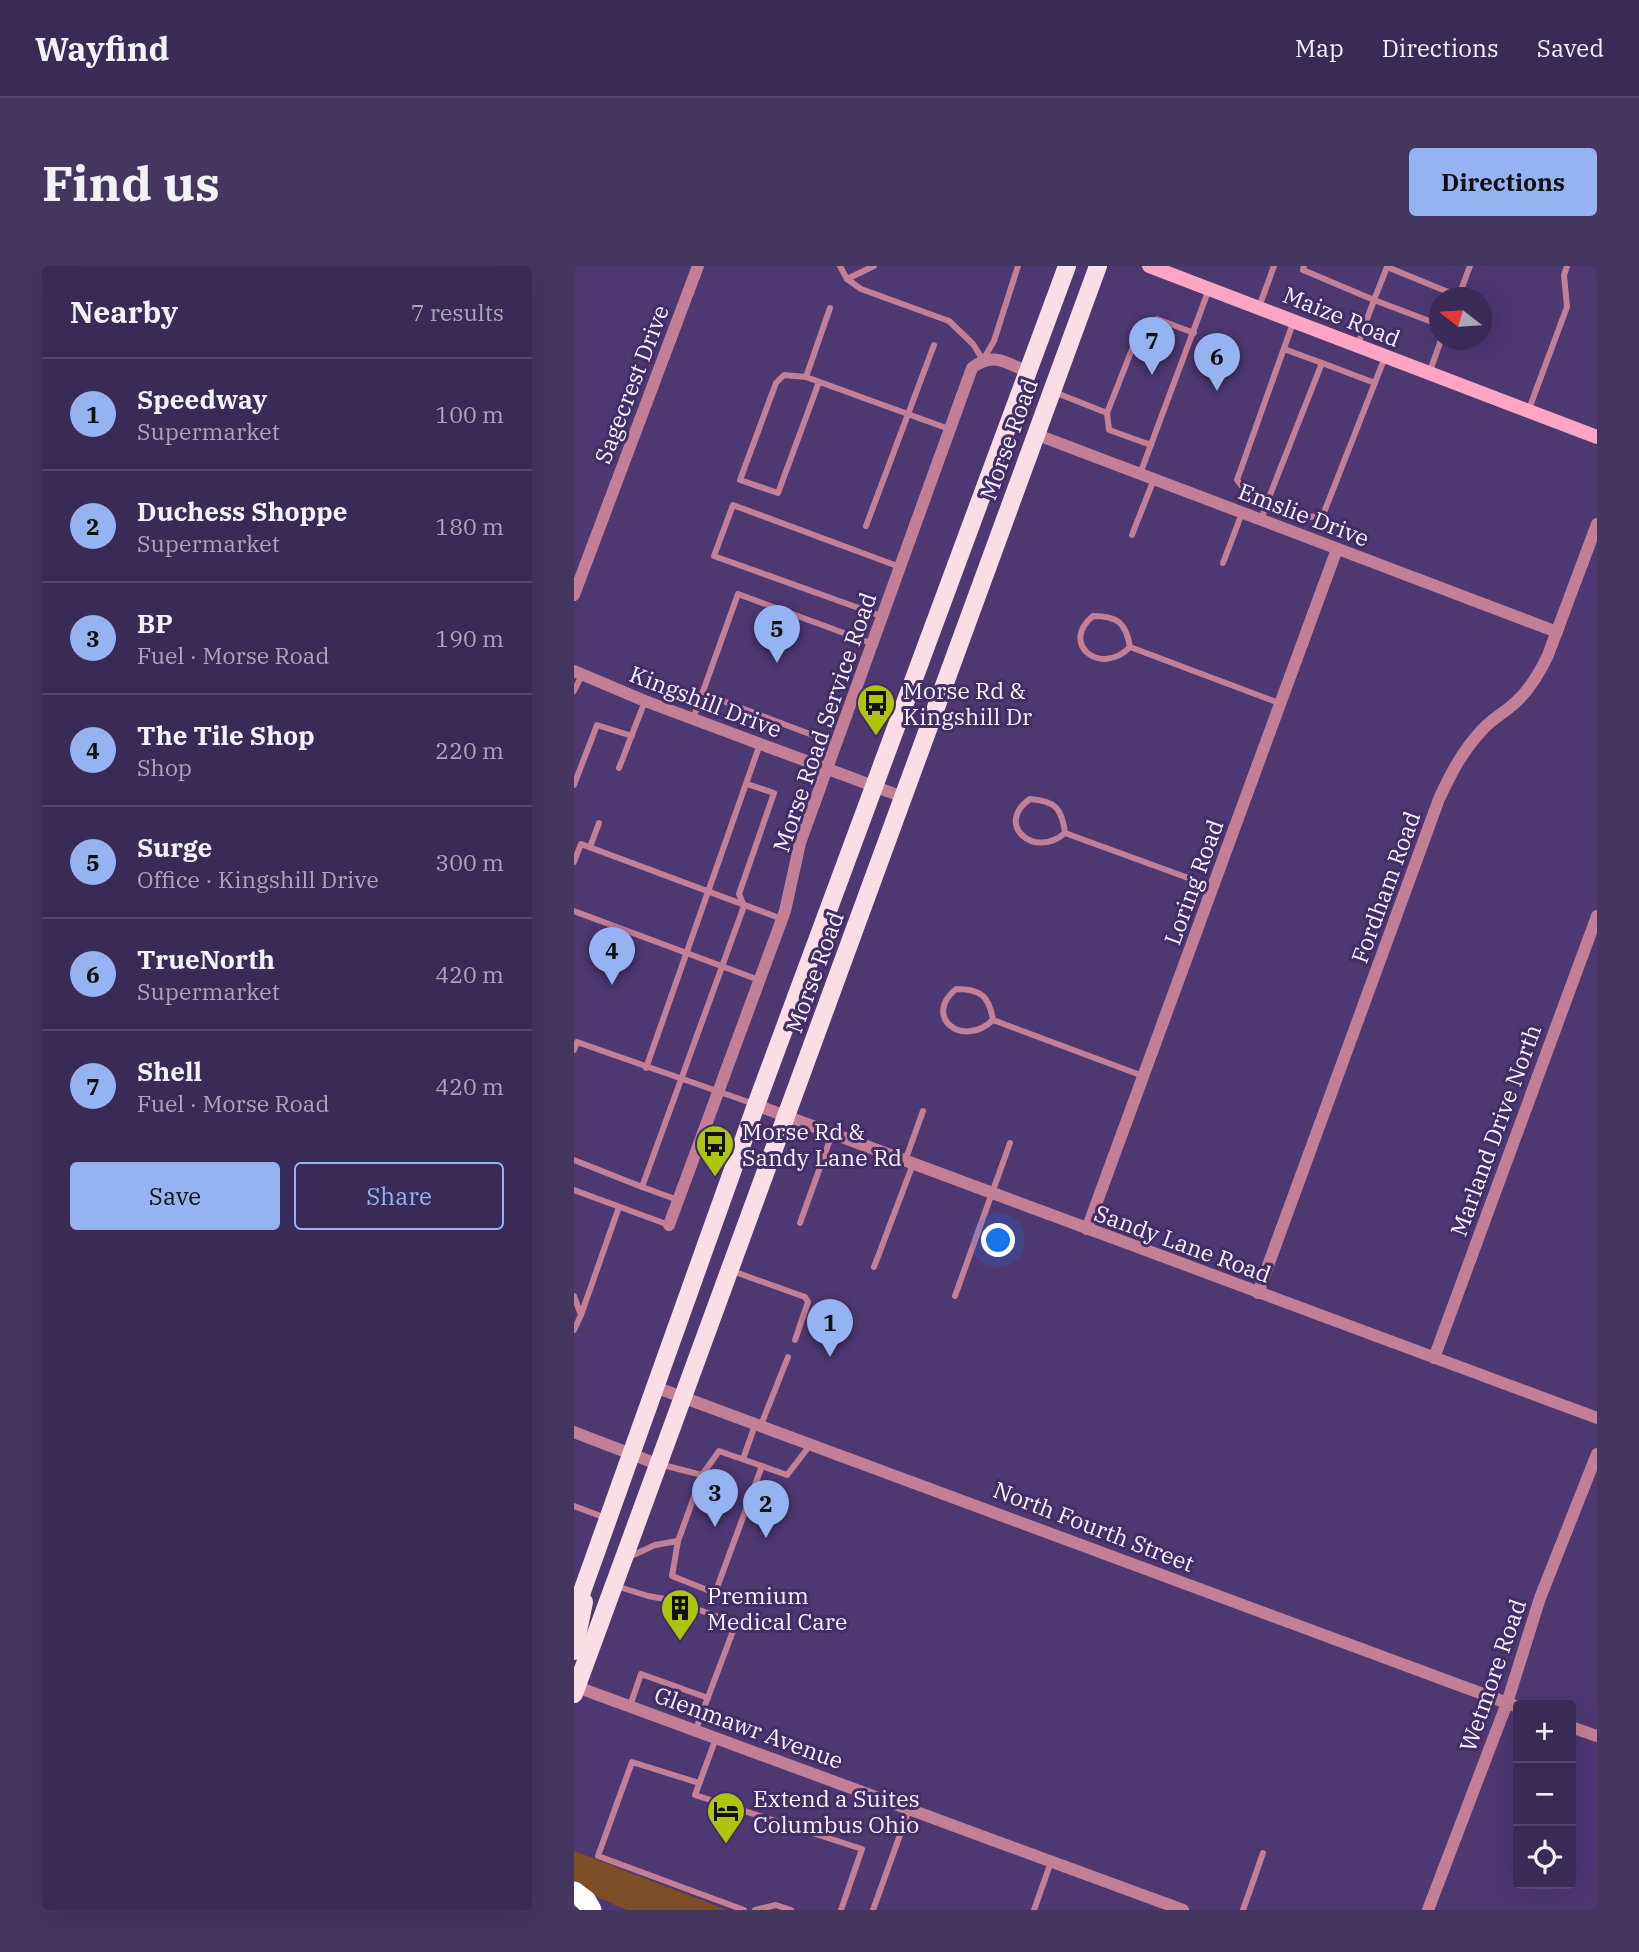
<!DOCTYPE html>
<html lang="en">
<head>
<meta charset="utf-8">
<style>
  :root { --surface:#3a2a56; --page:#453660; --text:#f1f3f6; --muted:#aba7b9; --line:#54466c; --accent:#95b2f1 }
  body { margin:0; font-family:"IBM Plex Serif",serif; background:var(--page); color:var(--text) }
  .controls { position:absolute; right:21px; bottom:21px; display:grid; overflow:hidden; border-radius:7px; box-shadow:0 7px 28px #0002 }
  .controls button { width:63px; height:63px; display:grid; place-items:center; padding:0; border:0; border-bottom:2px solid var(--line); background:var(--surface); color:var(--text); font:35px sans-serif }
  .compass { position:absolute; left:855px; top:21px; width:63px; height:63px; border-radius:50%; background:var(--surface); box-shadow:0 7px 28px #0002; rotate:287deg }
  .you { position:absolute; left:425px; top:975px; width:24px; height:24px; margin:-18px; border:5px solid #fff; border-radius:50%; background:#1a73e8; box-shadow:0 0 0 10px #1a73e833 }
  .badge { display:grid; place-items:center; width:46px; height:46px; border-radius:50%; background:var(--accent); color:#111; font-size:23px; font-weight:700 }
  .pin { position:absolute; translate:-50% -58px; filter:drop-shadow(0 2px 4px #0008) }
  .pin::after { content:''; position:absolute; top:37px; width:24px; height:21px; background:inherit; clip-path:polygon(0 0,100% 0,50% 100%) }
  .list { margin:0; padding:0; list-style:none }
  h2 { display:flex; justify-content:space-between; align-items:center; height:91px; margin:0; padding:0 28px; font-size:30px }
  h2 small { font-size:23px; font-weight:400; color:var(--muted) }
  .list li { display:grid; grid-template-columns:46px 1fr auto; gap:21px; align-items:center; box-sizing:border-box; height:112px; padding:0 28px; border-top:2px solid var(--line) }
  .list b { display:block; font-size:26px; white-space:nowrap }
  .list p { margin:0; font-size:23px; white-space:nowrap; color:var(--muted) }
  .list em { font-size:23px; font-style:normal; color:var(--muted) }
  .actions { display:flex; gap:14px; padding:21px 28px }
  .actions a { flex:1; padding:16px 0; border:2px solid var(--accent); border-radius:7px; text-align:center; font-size:24px; color:var(--accent) }
  .actions .main { background:var(--accent); color:#111 }
  .icon { flex:none; width:38px; height:38px; fill:none; stroke:currentColor; stroke-width:2; stroke-linecap:round; stroke-linejoin:round }
  .map { position:relative; flex:none; width:1023px; height:1644px; overflow:hidden; border-radius:7px }
  header { display:flex; align-items:center; gap:42px; box-sizing:border-box; height:98px; padding:0 35px; background:var(--surface); border-bottom:2px solid var(--line) }
  header strong { font-size:33px }
  nav { display:flex; gap:38px; margin-inline-start:auto; font-size:24px }
  .intro { display:flex; align-items:center; justify-content:space-between; box-sizing:border-box; height:168px; padding:0 42px }
  h1 { margin:0; font-size:49px }
  .button { padding:18px 32px; border-radius:7px; background:var(--accent); color:#111; font-size:24px; font-weight:700 }
  main { display:flex; gap:42px; padding:0 42px }
  aside { flex:1; background:var(--surface); border-radius:7px; box-shadow:0 7px 28px #0002 }
  .map>svg:first-child { display:block }
  .green { fill:#7e4e27 }
  .lines { fill:none; stroke-linecap:round; stroke-linejoin:round }
  .lane { stroke:#c37f96; stroke-width:6 }
  .street { stroke:#c37f96; stroke-width:12 }
  .secondary { stroke:#fda5c2; stroke-width:14 }
  .primary { stroke:#fadde5; stroke-width:18 }
  .highway { stroke:#fff; stroke-width:21 }
  .labels { text-anchor:middle; dominant-baseline:central; stroke-width:6; stroke-linejoin:round; paint-order:stroke }
  .street-label { font-size:23px; fill:#f5f3fb; stroke:#422d66 }
  .poi-label { font-size:23px; fill:#f5f3fb; stroke:#422d66; text-anchor:start }
</style>
</head>
<body>
<header>
<strong>Wayfind</strong>
<nav><a>Map</a><a>Directions</a><a>Saved</a></nav>
</header>
<div class="intro"><h1>Find us</h1><a class="button">Directions</a></div>
<main>
<aside>
<h2>Nearby<small>7 results</small></h2>
<ul class="list">
<li><span class="badge">1</span><div><b>Speedway</b><p>Supermarket</p></div><em>100 m</em></li>
<li><span class="badge">2</span><div><b>Duchess Shoppe</b><p>Supermarket</p></div><em>180 m</em></li>
<li><span class="badge">3</span><div><b>BP</b><p>Fuel · Morse Road</p></div><em>190 m</em></li>
<li><span class="badge">4</span><div><b>The Tile Shop</b><p>Shop</p></div><em>220 m</em></li>
<li><span class="badge">5</span><div><b>Surge</b><p>Office · Kingshill Drive</p></div><em>300 m</em></li>
<li><span class="badge">6</span><div><b>TrueNorth</b><p>Supermarket</p></div><em>420 m</em></li>
<li><span class="badge">7</span><div><b>Shell</b><p>Fuel · Morse Road</p></div><em>420 m</em></li>
</ul>
<div class="actions"><a class="main">Save</a><a>Share</a></div>
</aside>
<div class="map">
<svg width="1023" height="1644" viewBox="0 0 1023 1644">
  <rect width="100%" height="100%" fill="#4d3872"/>
  <path class="green" d="M0,1585L153,1644H53L14,1627L0,1614Z"/>
  <g class="lines">
    <g class="lane">
      <path d="M266,0L273,13L287,23L375,55L399,78L409,94L420,75L444,0"/>
      <path d="M730,0L729,4L800,34L813,1L884,30"/>
      <path d="M273,13L300,0"/>
      <path d="M884,32L896,0"/>
      <path d="M685,41L700,0"/>
      <path d="M256,42L232,111L375,163"/>
      <path d="M784,78L800,34L866,59"/>
      <path d="M710,83L748,97L694,234L670,223L663,214L719,57"/>
      <path d="M748,97L801,117"/>
      <path d="M855,108L867,74"/>
      <path d="M232,111L210,109L202,117L166,214L204,227L245,116"/>
      <path d="M480,126L533,147L566,63L583,53L620,67"/>
      <path d="M955,143L993,41L990,9L993,0"/>
      <path d="M533,147L535,164L577,179"/>
      <path d="M566,208L635,23"/>
      <path d="M687,254L694,234L737,251L749,249L811,91"/>
      <path d="M292,260L360,79"/>
      <path d="M558,269L580,213"/>
      <path d="M649,297L668,247"/>
      <path d="M307,350L140,290L159,239L326,301"/>
      <path d="M519,350C544,350 552,357 556,381C527,411 485,378 519,350Z"/>
      <path d="M556,381L705,437"/>
      <path d="M0,425L8,409"/>
      <path d="M128,427L262,478"/>
      <path d="M119,453L164,328L297,377"/>
      <path d="M45,502L71,435"/>
      <path d="M0,519L23,459L58,470"/>
      <path d="M456,533C481,535 488,542 491,567C460,594 420,558 456,533Z"/>
      <path d="M491,567L639,621"/>
      <path d="M16,581L25,557"/>
      <path d="M0,596L7,578L208,653"/>
      <path d="M0,645L185,714"/>
      <path d="M382,723C407,723 415,730 419,754C389,783 348,751 382,723Z"/>
      <path d="M419,754L569,810"/>
      <path d="M0,784L3,776L180,838"/>
      <path d="M72,802L186,478"/>
      <path d="M0,894L68,921L170,640L165,628L200,527L173,518"/>
      <path d="M331,895L349,845"/>
      <path d="M68,921L104,934"/>
      <path d="M0,924L95,959"/>
      <path d="M226,957L258,868"/>
      <path d="M300,1001L339,898"/>
      <path d="M158,1005L231,1031L234,1036L221,1074"/>
      <path d="M0,1030L7,1049L0,1064"/>
      <path d="M381,1030L436,877"/>
      <path d="M7,1049L45,941"/>
      <path d="M187,1159L214,1091"/>
      <path d="M169,1193L181,1159"/>
      <path d="M85,1198L128,1209L104,1275L98,1310L141,1327L188,1200L145,1185L128,1209"/>
      <path d="M188,1200L213,1209L237,1178"/>
      <path d="M0,1240L32,1252"/>
      <path d="M53,1292L81,1279L104,1275"/>
      <path d="M42,1320L74,1330L97,1334L162,1357L122,1463"/>
      <path d="M56,1440L67,1408L134,1432"/>
      <path d="M142,1472L121,1529L288,1583L267,1644"/>
      <path d="M125,1517L58,1496L24,1590L170,1644"/>
      <path d="M181,1644L202,1639L217,1644"/>
      <path d="M299,1644L335,1544"/>
      <path d="M460,1644L477,1596"/>
      <path d="M669,1644L689,1587"/>
    </g>
    <g class="street">
      <path d="M461,168L983,366"/>
      <path d="M0,329L124,0"/>
      <path d="M0,405L71,435L329,531"/>
      <path d="M182,839L1023,1152"/>
      <path d="M95,959L211,645L226,577L398,102C419,86 432,96 453,106"/>
      <path d="M513,963L763,283"/>
      <path d="M684,1027L865,533C877,507 889,484 909,463C919,452 933,445 943,435C957,422 966,406 974,389L1023,258"/>
      <path d="M860,1092L1023,650"/>
      <path d="M81,1121L944,1441"/>
      <path d="M0,1166L83,1198"/>
      <path d="M3,1421L609,1644"/>
      <path d="M997,1461L1023,1470"/>
      <path d="M854,1644L933,1437L966,1332L1023,1188"/>
    </g>
    <path class="secondary" d="M575,0L1023,171"/>
    <g class="primary">
      <path d="M0,1348L182,839L493,0"/>
      <path d="M0,1385L10,1336"/>
      <path d="M0,1428L524,0"/>
    </g>
    <path class="highway" d="M0,1626L12,1635L17,1644"/>
  </g>
  <defs>
    <symbol id="bus-pin" viewBox="-11 -11 22 30"><path d="M0 17L-7.5 6A9.5 9.5 0 1 1 7.5 6Z" fill="#adc60d" stroke="#422d66"/><path d="M-5-6H5V4H4V6H2V4H-2V6H-4V4H-5ZM-3.5-4V0h7V-4ZM-3.5 1.2v1.5H-2V1.2ZM2 1.2v1.5H3.5V1.2Z" fill="#111"/></symbol>
    <symbol id="building-pin" viewBox="-11 -11 22 30"><path d="M0 17L-7.5 6A9.5 9.5 0 1 1 7.5 6Z" fill="#adc60d" stroke="#422d66"/><path d="M-4-6H4V6H1V3H-1V6H-4ZM-2.5-4.3h1.7v1.8h-1.7ZM.8-4.3h1.7v1.8H.8ZM-2.5-1h1.7V.8h-1.7ZM.8-1h1.7V.8H.8Z" fill="#111"/></symbol>
    <symbol id="hotel-pin" viewBox="-11 -11 22 30"><path d="M0 17L-7.5 6A9.5 9.5 0 1 1 7.5 6Z" fill="#adc60d" stroke="#422d66"/><path d="M-6-4.5h1.5V1H6V5H4.5V3h-9V5H-6ZM-4 0a1.8 1.8 0 1 1 3.6 0ZM.5 0V-2.5h3Q6-2.5 6 0Z" fill="#111"/></symbol>
  </defs>
  <g fill-rule="evenodd">
    <use href="#bus-pin" x="280" y="415" width="44" height="60"/>
    <use href="#bus-pin" x="119" y="856" width="44" height="60"/>
    <use href="#building-pin" x="84" y="1320" width="44" height="60"/>
    <use href="#hotel-pin" x="130" y="1523" width="44" height="60"/>
  </g>
  <g class="labels">
    <g class="street-label">
      <text transform="translate(768 50) rotate(22)">Maize Road</text>
      <text transform="translate(57 118) rotate(-69)">Sagecrest Drive</text>
      <text transform="translate(434 173) rotate(-70)">Morse Road</text>
      <text transform="translate(730 248) rotate(21)">Emslie Drive</text>
      <text transform="translate(132 435) rotate(21)">Kingshill Drive</text>
      <text transform="translate(250 456) rotate(-71)">Morse Road Service Road</text>
      <text transform="translate(619 616) rotate(-70)">Loring Road</text>
      <text transform="translate(811 621) rotate(-70)">Fordham Road</text>
      <text transform="translate(240 706) rotate(-70)">Morse Road</text>
      <text transform="translate(921 864) rotate(-70)">Marland Drive North</text>
      <text transform="translate(609 977) rotate(20)">Sandy Lane Road</text>
      <text transform="translate(520 1260) rotate(21)">North Fourth Street</text>
      <text transform="translate(918 1409) rotate(-71)">Wetmore Road</text>
      <text transform="translate(175 1461) rotate(20)">Glenmawr Avenue</text>
    </g>
    <g class="poi-label">
      <text x="329" y="424">Morse Rd &amp;<tspan x="329" dy="26">Kingshill Dr</tspan></text>
      <text x="168" y="865">Morse Rd &amp;<tspan x="168" dy="26">Sandy Lane Rd</tspan></text>
      <text x="133" y="1329">Premium<tspan x="133" dy="26">Medical Care</tspan></text>
      <text x="179" y="1532">Extend a Suites<tspan x="179" dy="26">Columbus Ohio</tspan></text>
    </g>
  </g>
</svg>
<div class="controls">
<button>+</button>
<button>−</button>
<button><svg class="icon" aria-label="locate" viewBox="0 0 24 24"><circle cx="12" cy="12" r="6"/><path d="M12 2v4M12 18v4M2 12h4M18 12h4"/></svg></button>
</div>
<svg class="compass" viewBox="-18 -18 36 36"><path d="M0-13l5 13h-10z" fill="#e53935"/><path d="M0 13l5-13h-10z" fill="#aba7b9"/></svg>
<div class="you"></div>
<div class="pin badge" style="left:256px;top:1091px">1</div>
<div class="pin badge" style="left:192px;top:1272px">2</div>
<div class="pin badge" style="left:141px;top:1261px">3</div>
<div class="pin badge" style="left:38px;top:719px">4</div>
<div class="pin badge" style="left:203px;top:397px">5</div>
<div class="pin badge" style="left:643px;top:125px">6</div>
<div class="pin badge" style="left:578px;top:109px">7</div>
</div>
</main>
</body>
</html>
